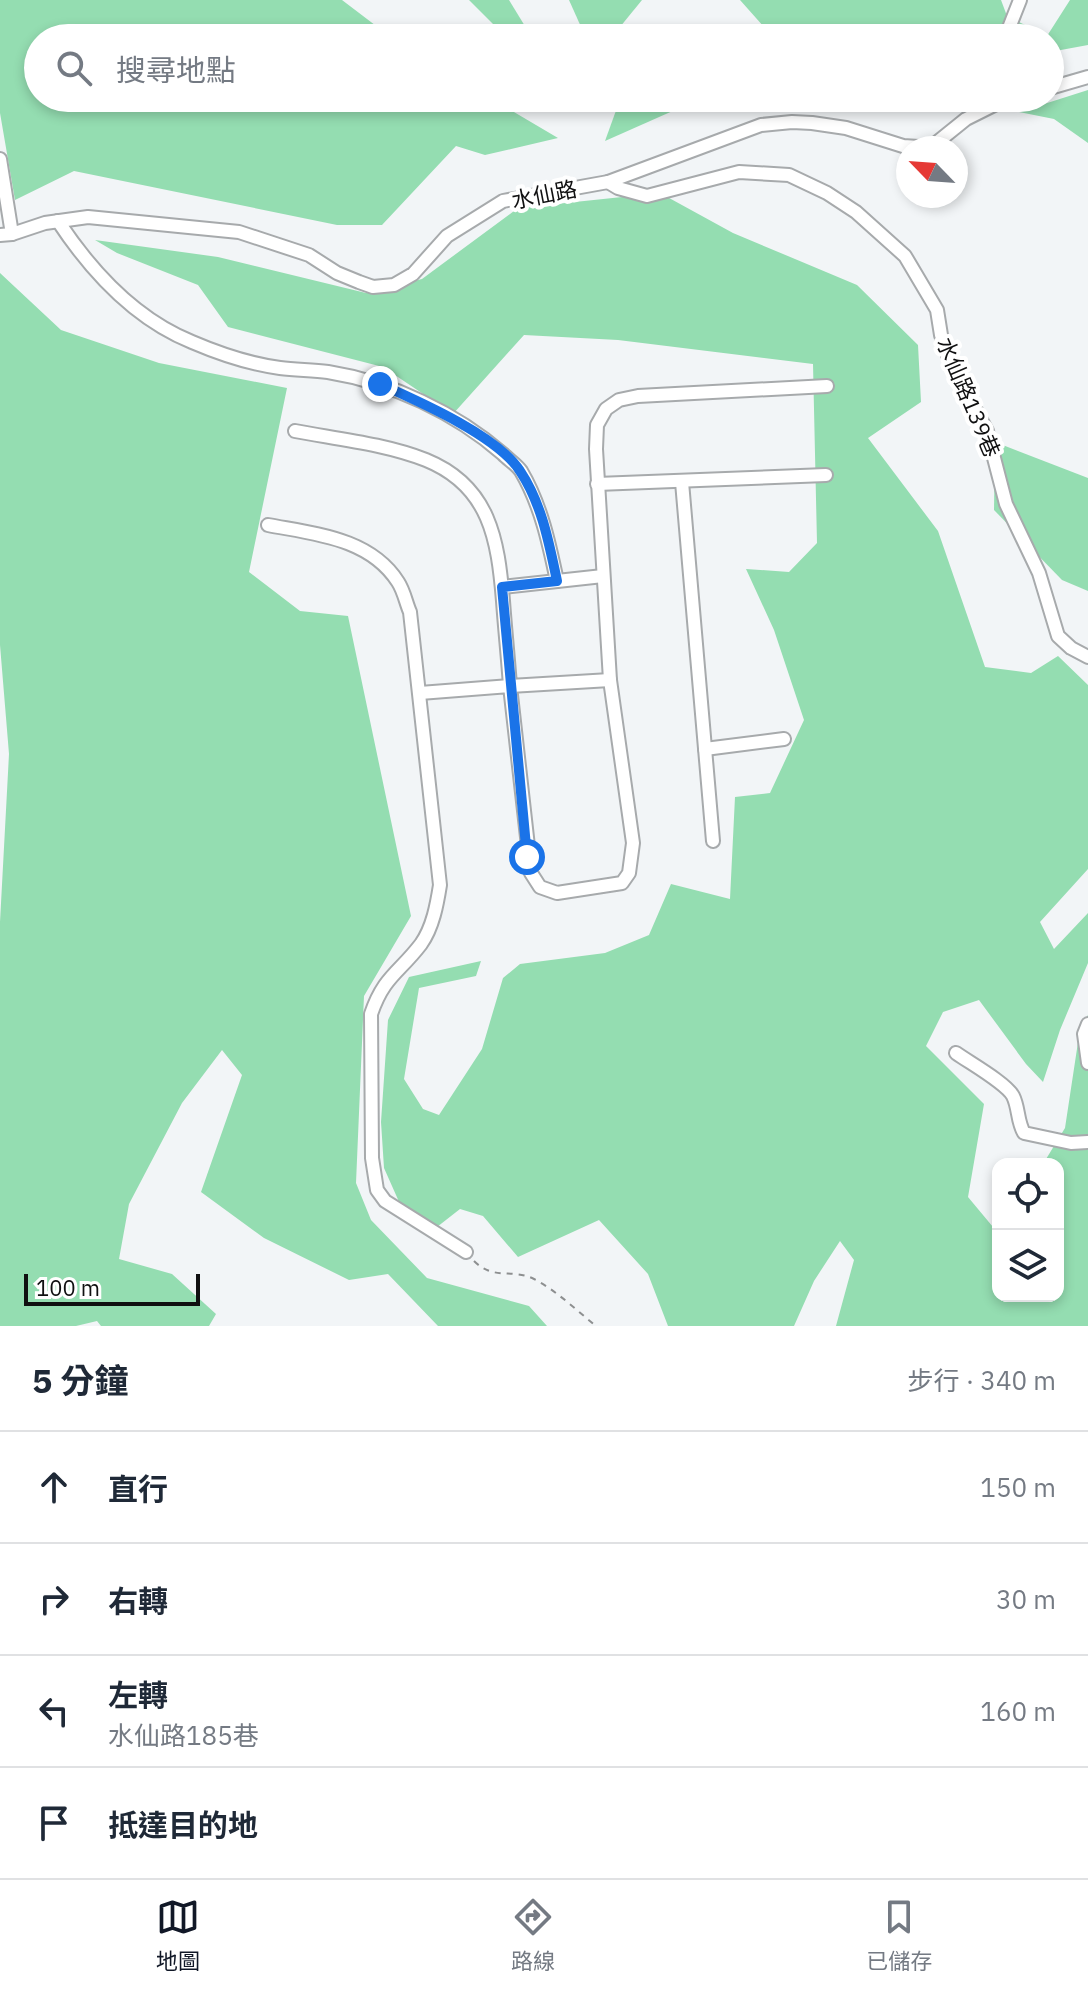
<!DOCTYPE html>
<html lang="zh-TW">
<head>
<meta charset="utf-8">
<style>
  :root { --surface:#fff; --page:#f2f2f3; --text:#1f2937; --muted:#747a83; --line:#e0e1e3; --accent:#111827 }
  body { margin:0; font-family:"IBM Plex Sans","Noto Sans TC",sans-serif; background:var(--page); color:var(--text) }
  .controls { position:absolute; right:24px; bottom:24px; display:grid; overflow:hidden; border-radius:16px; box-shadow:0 4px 12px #0003 }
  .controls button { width:72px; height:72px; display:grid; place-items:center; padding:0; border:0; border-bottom:2px solid var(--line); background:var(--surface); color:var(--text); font:40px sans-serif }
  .compass { position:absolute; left:896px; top:136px; width:72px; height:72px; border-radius:50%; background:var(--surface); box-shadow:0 4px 12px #0003; rotate:295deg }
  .scale { position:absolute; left:24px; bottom:20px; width:176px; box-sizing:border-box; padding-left:8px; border:4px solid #101011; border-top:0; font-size:22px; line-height:28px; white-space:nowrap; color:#101011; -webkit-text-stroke:6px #fff; paint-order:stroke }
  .stop { position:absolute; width:24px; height:24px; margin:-18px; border:6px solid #1a73e8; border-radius:50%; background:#fff }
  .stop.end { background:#1a73e8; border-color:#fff; box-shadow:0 2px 8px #0008 }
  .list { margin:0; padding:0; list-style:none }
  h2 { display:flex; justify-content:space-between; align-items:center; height:104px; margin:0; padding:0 32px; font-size:34px }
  h2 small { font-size:26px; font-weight:400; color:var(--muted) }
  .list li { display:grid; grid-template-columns:52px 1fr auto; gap:24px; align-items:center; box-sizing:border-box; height:112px; padding:0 32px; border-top:2px solid var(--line) }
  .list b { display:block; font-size:30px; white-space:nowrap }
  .list p { margin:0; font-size:26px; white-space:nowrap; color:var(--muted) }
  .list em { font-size:26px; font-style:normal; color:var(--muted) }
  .icon { flex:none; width:44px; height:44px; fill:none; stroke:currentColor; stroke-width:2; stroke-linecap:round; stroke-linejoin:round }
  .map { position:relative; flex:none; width:1088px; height:1326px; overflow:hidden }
  .search { position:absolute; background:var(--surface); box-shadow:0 4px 12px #0003; left:24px; right:24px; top:24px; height:88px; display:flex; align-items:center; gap:20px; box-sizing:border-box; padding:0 28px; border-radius:44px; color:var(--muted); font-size:30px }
  .sheet { height:552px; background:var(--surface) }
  nav { display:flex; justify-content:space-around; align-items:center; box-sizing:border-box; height:112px; border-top:2px solid var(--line); background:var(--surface); font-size:22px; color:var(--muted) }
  nav a { display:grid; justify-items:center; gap:4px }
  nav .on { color:var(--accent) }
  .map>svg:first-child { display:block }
  .green { fill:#94ddb1 }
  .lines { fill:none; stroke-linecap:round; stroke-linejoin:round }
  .minor-casing { stroke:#a7aaac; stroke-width:16 }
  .path { stroke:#8d8f90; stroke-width:2; stroke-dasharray:6 6; stroke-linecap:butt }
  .minor { stroke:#fff; stroke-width:12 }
  .route { stroke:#1a73e8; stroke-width:10 }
  .labels { text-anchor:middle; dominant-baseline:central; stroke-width:8; stroke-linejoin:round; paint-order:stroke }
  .street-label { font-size:22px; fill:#101011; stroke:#fff }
</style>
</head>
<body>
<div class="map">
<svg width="1088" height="1326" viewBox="0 0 1088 1326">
  <rect width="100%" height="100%" fill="#f2f5f7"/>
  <g class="green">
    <path d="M0,0H342L392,38H38V98H490L558,138L485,155L456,146L382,225H337L74,171L15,200L0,113Z"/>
    <path d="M469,0H509L531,36L507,38Z"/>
    <path d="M569,0H642L611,38H586Z"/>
    <path d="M740,0H1001L1007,16L1047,36L1070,0H1088V45L1050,52V38L973,36L969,38H790L765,28Z"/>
    <path d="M1088,90V143L1054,119L1019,112Z"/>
    <path d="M638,98H702L605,141L618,105Z"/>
    <path d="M660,193L733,233L857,285L918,345L921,402L868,438L938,531L985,667L1031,673L1058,656L1088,685V869L1040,922L1054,949L1088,913V963L1060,1030L1043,1082L1026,1064L979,1000L943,1012L926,1046L984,1104L968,1197L998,1233V1296H1058V1164H1043L1065,1128L1080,1029L1088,1015V1326H836L854,1260L840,1241L814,1281L794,1326H668L648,1274L599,1220L518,1257L483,1216L460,1209L437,1227L400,1204L384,1168L381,1122L388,1020L409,977L481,961L476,976L419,988L404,1079L423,1109L439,1115L482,1049L503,978L520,964L605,953L649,935L671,884L730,899L735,797L770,793L804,720L774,630L746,569L789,572L817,543L813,364L618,340L524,335L453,414L383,367L228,327L198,285L117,253L95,240L218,257L366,293L422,279L518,208Z"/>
    <path d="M0,273L61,330L159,363L287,388L249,572L300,611L348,616L411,916L364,996L356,1183L371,1220L427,1278L529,1306L547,1326H438L388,1274L349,1280L264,1238L201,1192L242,1075L222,1050L182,1103L129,1204L119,1259L172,1274L216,1314L209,1326H101L97,1321L76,1326H0V922L9,754L0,645Z"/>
    <path d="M995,442L1088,478V591L1062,580L994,510Z"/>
  </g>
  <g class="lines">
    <defs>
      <g id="minor">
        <path d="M1005,38L1020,0"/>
        <path d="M1050,88L1088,77"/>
        <path d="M0,159L12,234"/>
        <path d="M608,182L618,188L647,196L739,172L789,175L827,193L856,212L905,256L937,310L941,335L952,366L987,431L1006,504L1039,573L1058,636L1071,648L1088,657"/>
        <path d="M58,221C91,271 135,319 192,342C220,354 250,364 280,368C296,370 312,370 328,372C391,382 456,413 503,454C509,460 517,465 521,471C541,505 549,543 557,581"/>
        <path d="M0,235L12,234L45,223L88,217L239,232L309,255L337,273L359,282L373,287L394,285L413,274L447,236L503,201L608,182L761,125L792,122L812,123L846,128L903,146L919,147L935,144L966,119L1008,98"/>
        <path d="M295,431C338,439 385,444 426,460C490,486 498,540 503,601C505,629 508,657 510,686L610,680"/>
        <path d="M682,482L713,841"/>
        <path d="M597,484L826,475"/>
        <path d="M268,525C315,534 370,538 398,582C404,591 406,603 410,612L440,885C437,904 433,927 421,944C399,973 384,976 371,1014L372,1158L377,1190L385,1201L466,1252"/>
        <path d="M502,587L603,576"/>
        <path d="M420,693L510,686L531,873L540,887L557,893L622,883L629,873L633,843L610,680L596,449L597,425L606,409L619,400L638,396L827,386"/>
        <path d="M705,749L784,739"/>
        <path d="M1088,1024L1084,1034L1088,1063"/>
        <path d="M956,1053C970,1063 1006,1083 1013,1096C1019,1108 1017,1121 1024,1133L1071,1143L1088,1142"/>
      </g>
    </defs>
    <use href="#minor" class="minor-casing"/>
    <path class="path" d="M474,1261C494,1281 512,1268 534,1279C557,1291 576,1310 596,1326"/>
    <use href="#minor" class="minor"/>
  </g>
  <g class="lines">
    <path class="route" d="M380,384C418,401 498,436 520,471C542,504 549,543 557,581L502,587L527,857"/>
  </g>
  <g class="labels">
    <g class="street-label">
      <text transform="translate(544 194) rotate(-11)">水仙路</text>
      <text transform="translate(969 397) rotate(67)">水仙路139巷</text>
    </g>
  </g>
</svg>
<div class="controls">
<button><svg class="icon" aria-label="locate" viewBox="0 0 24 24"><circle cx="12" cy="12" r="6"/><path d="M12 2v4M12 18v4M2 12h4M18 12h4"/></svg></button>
<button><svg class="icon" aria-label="layers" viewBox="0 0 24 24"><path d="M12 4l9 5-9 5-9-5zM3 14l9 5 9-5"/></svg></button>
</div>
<svg class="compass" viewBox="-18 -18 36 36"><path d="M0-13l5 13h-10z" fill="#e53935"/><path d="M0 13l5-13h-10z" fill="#747a83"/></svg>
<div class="scale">100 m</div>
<div class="stop" style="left:527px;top:857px"></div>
<div class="stop end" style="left:380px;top:384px"></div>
<div class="search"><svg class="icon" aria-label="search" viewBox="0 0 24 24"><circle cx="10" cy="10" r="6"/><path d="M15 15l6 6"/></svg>搜尋地點</div>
</div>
<section class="sheet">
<h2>5 分鐘<small>步行 · 340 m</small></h2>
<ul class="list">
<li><svg class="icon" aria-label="ahead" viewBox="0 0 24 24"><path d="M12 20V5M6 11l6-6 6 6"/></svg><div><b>直行</b></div><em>150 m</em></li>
<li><svg class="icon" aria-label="right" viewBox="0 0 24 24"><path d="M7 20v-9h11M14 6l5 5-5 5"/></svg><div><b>右轉</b></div><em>30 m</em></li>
<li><svg class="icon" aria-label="left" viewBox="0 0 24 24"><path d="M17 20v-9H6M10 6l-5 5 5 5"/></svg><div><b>左轉</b><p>水仙路185巷</p></div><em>160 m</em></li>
<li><svg class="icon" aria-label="arrive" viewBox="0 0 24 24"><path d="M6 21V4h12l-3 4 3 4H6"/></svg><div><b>抵達目的地</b></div></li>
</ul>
</section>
<nav>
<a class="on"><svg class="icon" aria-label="map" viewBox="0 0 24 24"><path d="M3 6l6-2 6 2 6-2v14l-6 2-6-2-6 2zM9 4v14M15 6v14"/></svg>地圖</a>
<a><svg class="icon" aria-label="directions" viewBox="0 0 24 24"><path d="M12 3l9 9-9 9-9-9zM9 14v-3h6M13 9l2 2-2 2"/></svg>路線</a>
<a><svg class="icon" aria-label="saved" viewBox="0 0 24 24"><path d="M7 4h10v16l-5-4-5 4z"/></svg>已儲存</a>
</nav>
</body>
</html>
